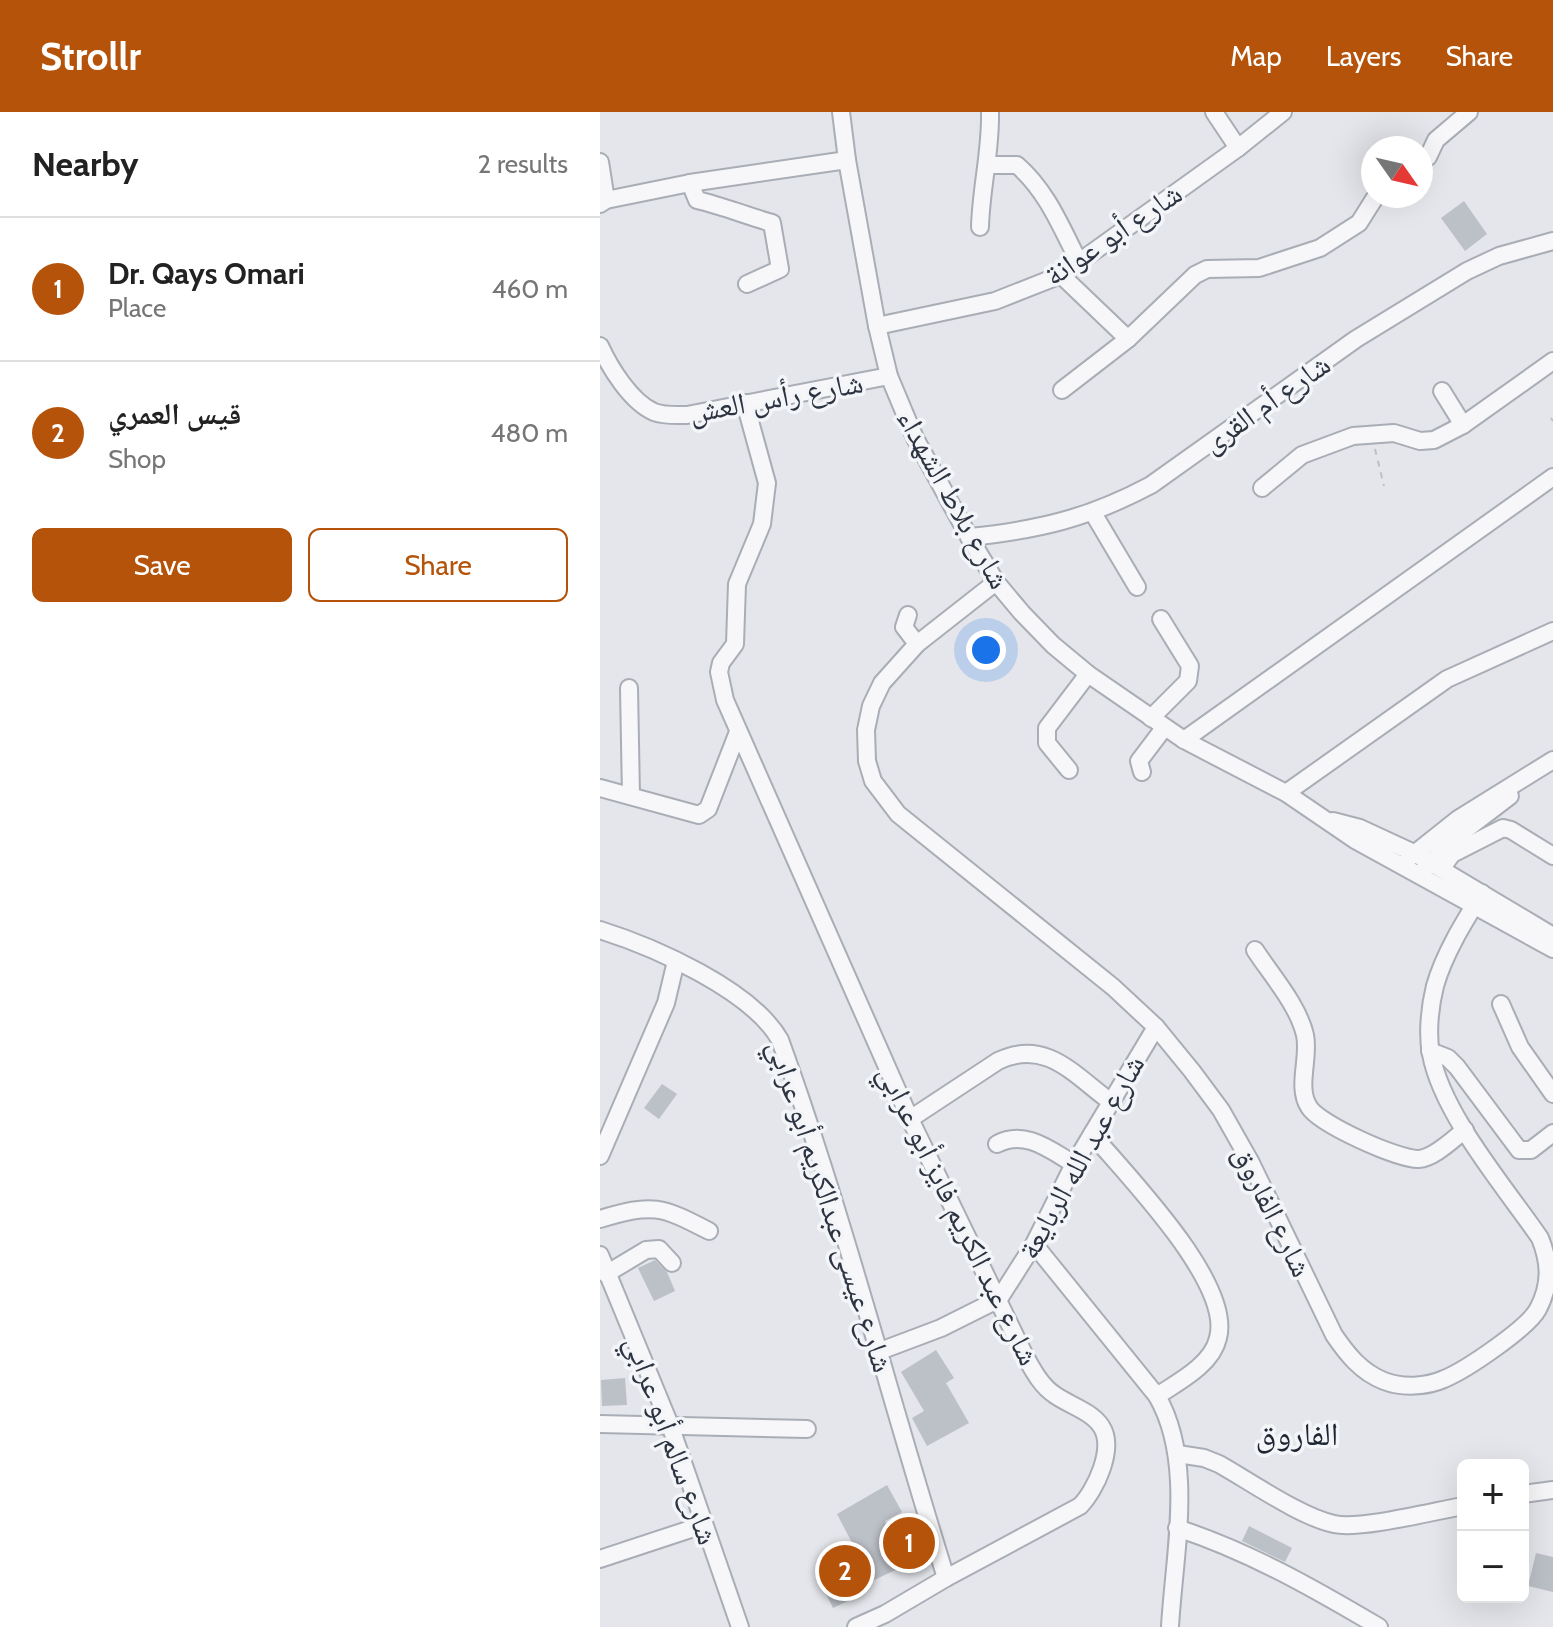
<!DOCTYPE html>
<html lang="en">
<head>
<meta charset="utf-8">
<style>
  :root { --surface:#fff; --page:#f2f2f2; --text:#222; --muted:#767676; --line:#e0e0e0; --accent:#b45309 }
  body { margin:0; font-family:Cabin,"Noto Naskh Arabic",sans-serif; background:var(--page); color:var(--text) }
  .controls { position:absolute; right:24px; bottom:24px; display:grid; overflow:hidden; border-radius:12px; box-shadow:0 8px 32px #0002 }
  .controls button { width:72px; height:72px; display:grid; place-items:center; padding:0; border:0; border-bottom:2px solid var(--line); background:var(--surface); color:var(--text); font:40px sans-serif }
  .compass { position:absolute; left:761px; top:24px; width:72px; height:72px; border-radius:50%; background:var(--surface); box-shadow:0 8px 32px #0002; rotate:124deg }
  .you { position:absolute; left:386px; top:538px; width:28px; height:28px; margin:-20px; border:6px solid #fff; border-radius:50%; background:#1a73e8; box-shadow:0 0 0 12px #1a73e833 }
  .badge { display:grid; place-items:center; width:52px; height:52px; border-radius:50%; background:var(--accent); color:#fff; font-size:26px; font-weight:700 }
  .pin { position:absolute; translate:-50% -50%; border:4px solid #fff; box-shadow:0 2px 8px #0006 }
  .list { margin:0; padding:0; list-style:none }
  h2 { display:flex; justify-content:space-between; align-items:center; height:104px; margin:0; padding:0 32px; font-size:34px }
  h2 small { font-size:26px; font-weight:400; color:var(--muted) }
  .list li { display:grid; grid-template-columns:52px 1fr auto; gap:24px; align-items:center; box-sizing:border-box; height:144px; padding:0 32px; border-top:2px solid var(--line) }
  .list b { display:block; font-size:30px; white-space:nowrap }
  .list p { margin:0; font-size:26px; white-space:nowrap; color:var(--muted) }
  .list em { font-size:26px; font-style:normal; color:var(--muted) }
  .actions { display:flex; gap:16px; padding:24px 32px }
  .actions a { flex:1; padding:18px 0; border:2px solid var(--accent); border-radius:12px; text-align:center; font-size:28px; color:var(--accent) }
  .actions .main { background:var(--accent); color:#fff }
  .map { position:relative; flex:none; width:953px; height:1515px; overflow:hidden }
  header { display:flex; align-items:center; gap:48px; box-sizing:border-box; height:112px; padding:0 40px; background:var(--accent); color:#fff }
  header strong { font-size:38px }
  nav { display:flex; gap:44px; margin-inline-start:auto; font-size:28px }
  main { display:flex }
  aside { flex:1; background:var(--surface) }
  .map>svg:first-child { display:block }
  .building { fill:#bcc0c7 }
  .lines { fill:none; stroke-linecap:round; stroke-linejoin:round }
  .minor-casing { stroke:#a9adb5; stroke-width:20 }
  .path { stroke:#bec0c5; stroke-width:2; stroke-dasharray:6 6; stroke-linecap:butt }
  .minor { stroke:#f7f7f9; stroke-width:16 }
  .labels { text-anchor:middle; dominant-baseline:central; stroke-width:7; stroke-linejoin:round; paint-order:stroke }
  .street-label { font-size:30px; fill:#2d3441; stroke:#f4f5f8 }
  .neighbourhood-label { font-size:32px; fill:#1f2533; stroke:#f4f5f8 }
</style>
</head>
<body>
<header>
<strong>Strollr</strong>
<nav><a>Map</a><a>Layers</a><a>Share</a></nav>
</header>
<main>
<aside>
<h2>Nearby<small>2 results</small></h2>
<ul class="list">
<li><span class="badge">1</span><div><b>Dr. Qays Omari</b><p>Place</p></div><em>460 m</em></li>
<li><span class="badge">2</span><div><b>قيس العمري</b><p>Shop</p></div><em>480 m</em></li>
</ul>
<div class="actions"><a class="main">Save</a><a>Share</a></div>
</aside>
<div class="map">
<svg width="953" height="1515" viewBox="0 0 953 1515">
  <rect width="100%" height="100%" fill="#e4e6eb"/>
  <g class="building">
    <path d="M864,89L887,122L865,139L841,106Z"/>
    <path d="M62,972L77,982L59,1007L44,996Z"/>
    <path d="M55,1148L67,1160L75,1179L54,1189L38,1156Z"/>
    <path d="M336,1238L354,1266L346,1271L369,1311L327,1334L312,1306L324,1299L301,1260Z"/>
    <path d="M25,1266L27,1293L2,1294L1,1268Z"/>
    <path d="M287,1373L302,1400L285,1409L306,1453L272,1469L237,1402Z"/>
    <path d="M649,1414L692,1436L685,1450L642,1429Z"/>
    <path d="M936,1441L953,1445V1480L928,1474Z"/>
    <path d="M242,1462L254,1486L233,1496L221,1472Z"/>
  </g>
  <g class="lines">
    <defs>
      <g id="minor">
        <path d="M241,0L247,48L277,214L289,264L315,326L369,425L396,470L422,501L453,533L488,562L584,628L686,681L755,728L953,837"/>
        <path d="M614,0L638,36"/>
        <path d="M0,50L6,88"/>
        <path d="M821,50L828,45L836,28L869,0"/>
        <path d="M387,53H417C447,79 461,115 479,150"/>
        <path d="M90,71L97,88C123,94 147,104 172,111L180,157L147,172"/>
        <path d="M0,92L6,88L90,71L247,48"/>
        <path d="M380,115C381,76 391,39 390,0"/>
        <path d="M461,163L528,227"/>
        <path d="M277,214L395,189L461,163L638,36L683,0"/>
        <path d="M0,234C10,256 31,290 54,300C64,304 76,303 87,303L289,264"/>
        <path d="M462,278L528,227L595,163L607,157L659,156L720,136L759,111L776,84"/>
        <path d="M842,279L863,313"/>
        <path d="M145,291L167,371L162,412L137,472L135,532L121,551L119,560L125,588L310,1007L425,1244C433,1258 441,1274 455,1283C469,1293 491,1299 501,1314C516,1336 495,1379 480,1394L346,1466L285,1502L256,1515"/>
        <path d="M662,376L702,343L753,324L794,321L820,329L834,328L863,313L953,249"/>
        <path d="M493,401L537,475"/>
        <path d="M369,425C439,418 489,406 551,373L756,227L867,159L899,144L953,129"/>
        <path d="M396,470L317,532L282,571L271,594L266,618L267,649L273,669L298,702L513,875L556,915L592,959L621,998L651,1051L734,1223C747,1242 761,1260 784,1269C802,1276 826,1275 844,1267C866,1258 928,1216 938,1197C951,1172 950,1151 940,1126C905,1075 842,1002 831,942C827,921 830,894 835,874C844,842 864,810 882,781"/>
        <path d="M308,503L304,515L317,532"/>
        <path d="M29,576L31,684"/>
        <path d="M551,606L588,569L590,554L561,507"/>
        <path d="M584,628L953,365"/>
        <path d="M469,658L447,631V616L488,562"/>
        <path d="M542,660L539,649L564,616"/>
        <path d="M0,676L99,703L108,697L138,620"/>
        <path d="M686,681L847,567L953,519"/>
        <path d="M733,709L760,716L814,741L953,824"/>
        <path d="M809,746L858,707L953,648"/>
        <path d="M842,756L852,742L903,716L911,718L953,744"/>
        <path d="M824,757L851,729L910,684"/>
        <path d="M0,818C54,835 152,878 180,928C244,1105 290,1287 346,1466"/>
        <path d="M655,838C672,864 698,893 705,923C710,946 696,975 709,995C719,1012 799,1048 819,1047C834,1046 853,1027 865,1018"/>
        <path d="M901,892L920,935L953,982"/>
        <path d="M830,939L848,946L857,955L919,1038H931L953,1021"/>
        <path d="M310,1007L398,949C446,926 474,963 511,990"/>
        <path d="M492,1022C527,1064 633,1171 618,1226C612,1253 578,1270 557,1284"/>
        <path d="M397,1032C425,1017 450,1038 474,1052"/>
        <path d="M0,1044L66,891L76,849"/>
        <path d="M0,1107C53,1091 61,1094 109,1119"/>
        <path d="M434,1132L557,1284C595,1350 574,1442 570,1515"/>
        <path d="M0,1143L70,1313L140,1515"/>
        <path d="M6,1162L46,1138L59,1137L72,1151"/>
        <path d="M280,1239L341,1216L399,1187L434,1132L474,1052L556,915"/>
        <path d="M0,1312L207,1317"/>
        <path d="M578,1342L604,1346L619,1352C651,1370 701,1405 734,1412C760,1418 834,1399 863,1394"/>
        <path d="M923,1382L953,1378"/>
        <path d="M577,1416C650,1440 713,1476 779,1515"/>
        <path d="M0,1447L103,1413"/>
      </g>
    </defs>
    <use href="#minor" class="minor-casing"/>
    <g class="path">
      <path d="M951,306L953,309"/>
      <path d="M775,337L784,374"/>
    </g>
    <use href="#minor" class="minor"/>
  </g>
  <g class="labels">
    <g class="street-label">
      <text transform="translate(513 122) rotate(-34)">شارع أبو عوانة</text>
      <text transform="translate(176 285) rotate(-10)">شارع رأس العش</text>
      <text transform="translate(666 291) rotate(-35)">شارع أم القرى</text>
      <text transform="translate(354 387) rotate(61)">شارع بلاط الشهداء</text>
      <text transform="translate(481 1045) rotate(-61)">شارع عبد الله الربايعة</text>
      <text transform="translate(231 1094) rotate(72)">شارع عيسى عبدالكريم أبو عرابي</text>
      <text transform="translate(673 1099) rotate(64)">شارع الفاروق</text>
      <text transform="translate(359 1103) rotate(64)">شارع عبد الكريم فايز أبو عرابي</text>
      <text transform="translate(72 1328) rotate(70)">شارع سالم أبو عرابي</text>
    </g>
    <g class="neighbourhood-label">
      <text x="697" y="1321">الفاروق</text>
    </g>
  </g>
</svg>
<div class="controls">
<button>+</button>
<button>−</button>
</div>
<svg class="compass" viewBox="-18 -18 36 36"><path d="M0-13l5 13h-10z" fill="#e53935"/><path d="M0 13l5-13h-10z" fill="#767676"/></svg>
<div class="you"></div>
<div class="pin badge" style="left:309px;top:1431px">1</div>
<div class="pin badge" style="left:245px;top:1459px">2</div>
</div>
</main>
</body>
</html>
